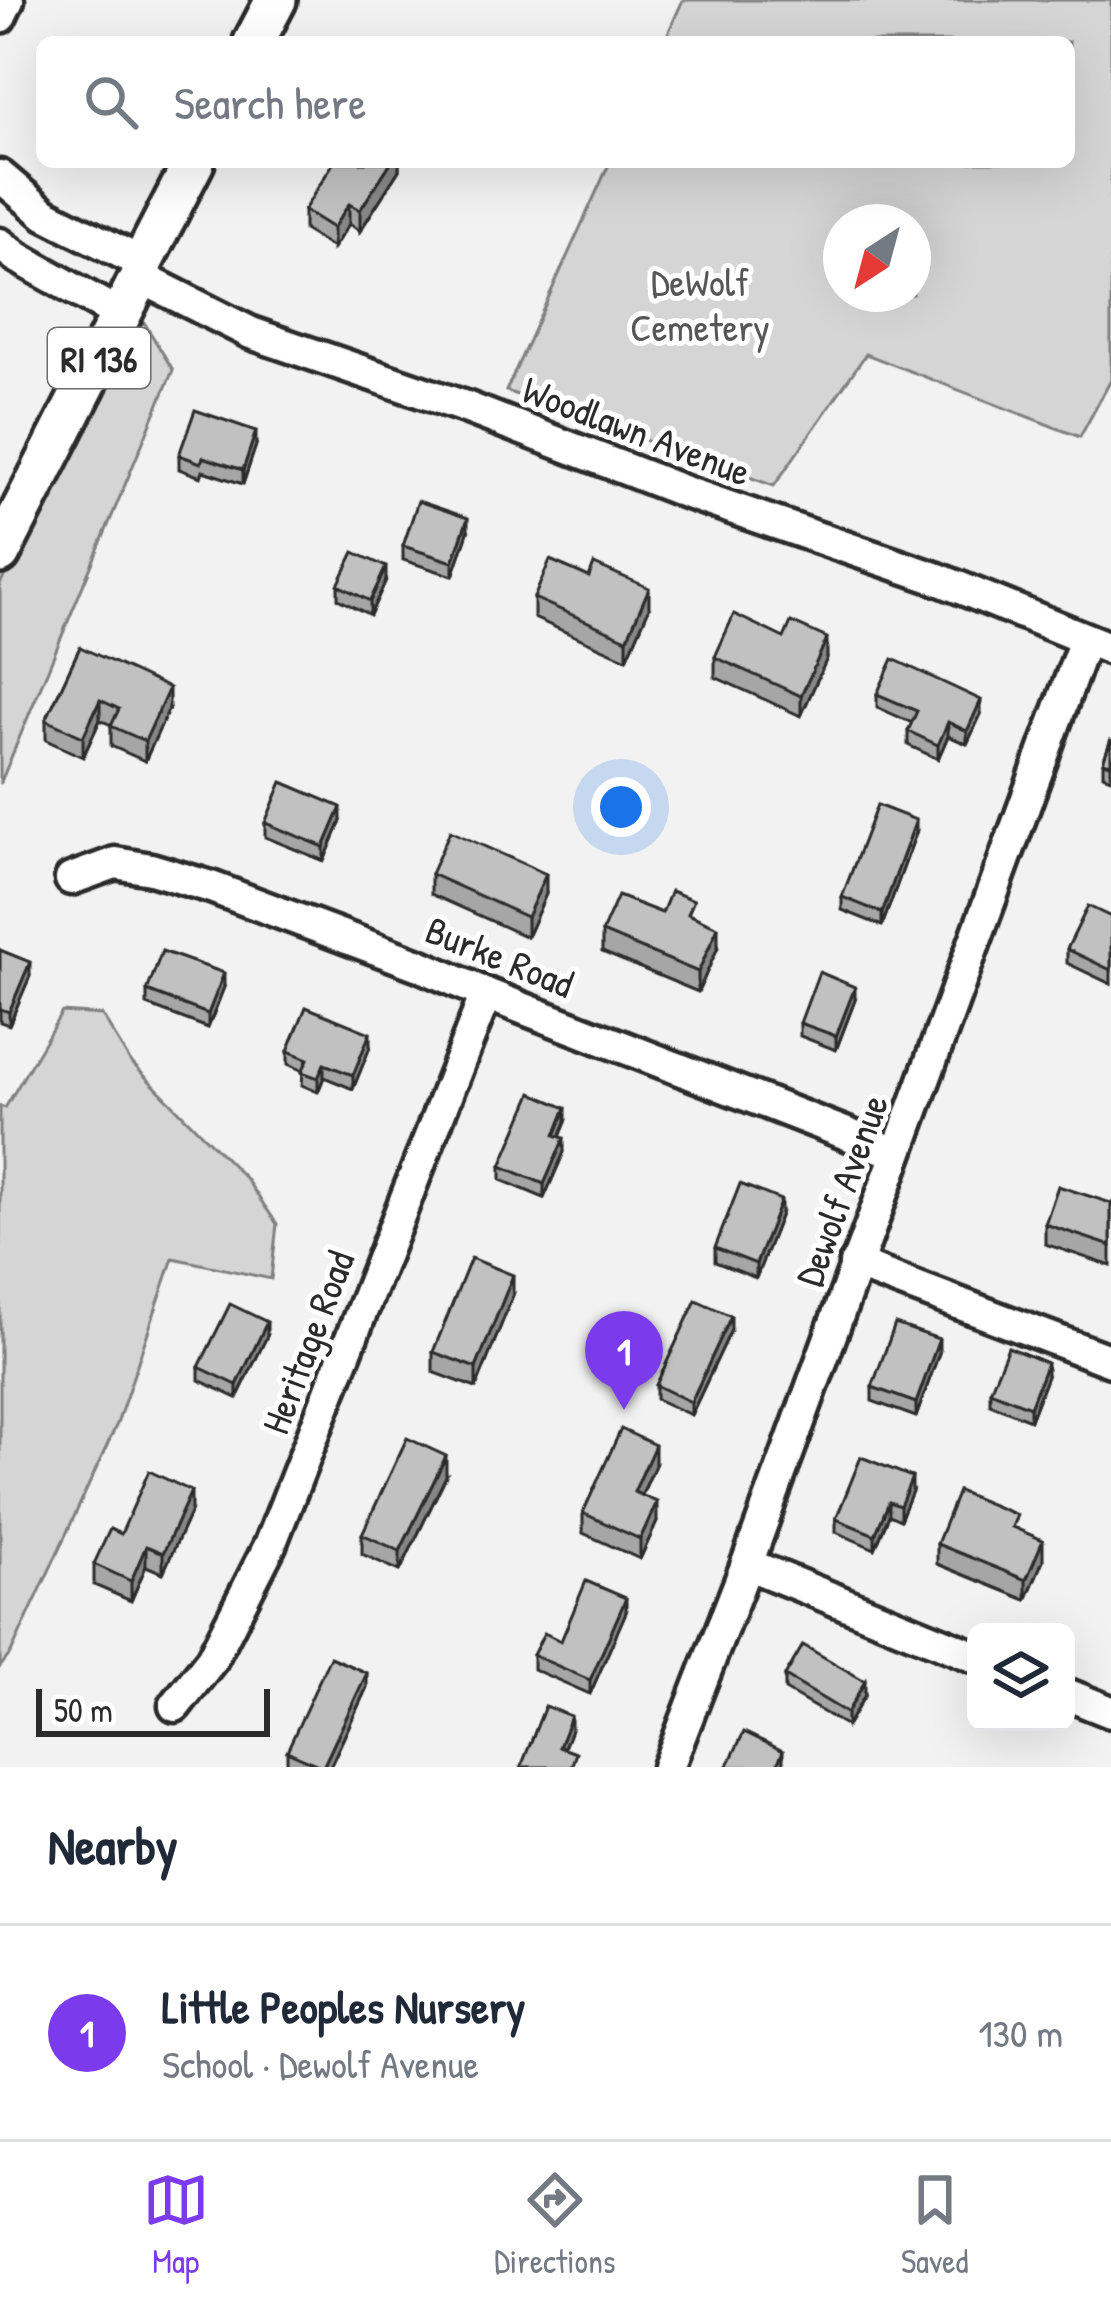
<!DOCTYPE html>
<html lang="en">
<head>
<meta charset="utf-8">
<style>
  :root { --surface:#fff; --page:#f2f2f3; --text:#1f2937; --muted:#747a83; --line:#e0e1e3; --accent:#7c3aed }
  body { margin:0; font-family:"Patrick Hand",sans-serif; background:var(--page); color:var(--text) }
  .controls { position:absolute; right:36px; bottom:36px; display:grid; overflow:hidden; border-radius:18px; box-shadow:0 12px 48px #0002 }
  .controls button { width:108px; height:108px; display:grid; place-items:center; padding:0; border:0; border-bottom:3px solid var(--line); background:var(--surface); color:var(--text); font:60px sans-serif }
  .compass { position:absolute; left:823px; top:204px; width:108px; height:108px; border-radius:50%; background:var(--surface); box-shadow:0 12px 48px #0002; rotate:216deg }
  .scale { position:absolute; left:36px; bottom:30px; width:234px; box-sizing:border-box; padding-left:12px; border:6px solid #2b2b2b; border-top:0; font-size:33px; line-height:42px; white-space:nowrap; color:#2b2b2b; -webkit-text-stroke:9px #fff; paint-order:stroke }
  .you { position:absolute; left:621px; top:807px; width:42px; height:42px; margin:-30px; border:9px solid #fff; border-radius:50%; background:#1a73e8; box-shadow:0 0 0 18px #1a73e833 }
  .badge { display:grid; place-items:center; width:78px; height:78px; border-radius:50%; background:var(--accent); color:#fff; font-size:39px; font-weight:700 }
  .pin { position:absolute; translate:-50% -99px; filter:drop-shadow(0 3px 6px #0008) }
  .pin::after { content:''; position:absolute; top:63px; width:42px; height:36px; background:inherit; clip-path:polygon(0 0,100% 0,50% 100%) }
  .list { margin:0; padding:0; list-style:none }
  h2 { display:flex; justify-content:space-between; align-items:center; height:156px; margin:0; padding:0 48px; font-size:51px }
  h2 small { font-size:39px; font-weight:400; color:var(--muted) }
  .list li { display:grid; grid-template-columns:78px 1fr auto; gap:36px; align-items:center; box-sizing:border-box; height:216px; padding:0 48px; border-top:3px solid var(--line) }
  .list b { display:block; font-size:45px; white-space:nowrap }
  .list p { margin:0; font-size:39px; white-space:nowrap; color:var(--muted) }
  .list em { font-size:39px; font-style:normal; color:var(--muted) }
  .icon { flex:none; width:66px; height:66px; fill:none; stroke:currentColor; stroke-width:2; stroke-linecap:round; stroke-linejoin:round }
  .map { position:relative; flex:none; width:1111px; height:1767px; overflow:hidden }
  .search { position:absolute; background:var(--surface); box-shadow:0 12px 48px #0002; left:36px; right:36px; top:36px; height:132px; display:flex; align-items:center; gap:30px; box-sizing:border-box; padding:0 42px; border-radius:18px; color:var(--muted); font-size:45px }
  .sheet { height:372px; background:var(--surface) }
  nav { display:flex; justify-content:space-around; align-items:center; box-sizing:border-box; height:168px; border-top:3px solid var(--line); background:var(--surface); font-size:33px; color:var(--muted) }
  nav a { display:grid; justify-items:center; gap:6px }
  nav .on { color:var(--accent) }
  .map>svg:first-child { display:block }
  .green { fill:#d5d5d5; stroke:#808080; stroke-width:3; fill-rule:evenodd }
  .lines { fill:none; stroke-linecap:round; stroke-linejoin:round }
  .minor-casing { stroke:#2b2b2b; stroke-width:39 }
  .major-casing { stroke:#2b2b2b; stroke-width:48 }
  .minor { stroke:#fff; stroke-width:30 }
  .major { stroke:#fff; stroke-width:39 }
  .wall { fill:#a6a6a6; stroke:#2b2b2b; stroke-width:3 }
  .shaded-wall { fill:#878787; stroke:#2b2b2b; stroke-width:3 }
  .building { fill:#c1c1c1; stroke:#2b2b2b; stroke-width:3 }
  .labels { text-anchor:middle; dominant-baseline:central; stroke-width:10; stroke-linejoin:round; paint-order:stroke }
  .shield { fill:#fff; stroke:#6b6b6b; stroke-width:3 }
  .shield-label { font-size:36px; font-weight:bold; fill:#2b2b2b }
  .park-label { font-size:39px; fill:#565656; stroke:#fff }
  .street-label { font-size:39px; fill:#2b2b2b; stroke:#fff }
</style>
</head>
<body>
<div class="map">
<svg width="1111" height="1767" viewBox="0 0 1111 1767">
  <rect width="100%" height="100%" fill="#f2f2f2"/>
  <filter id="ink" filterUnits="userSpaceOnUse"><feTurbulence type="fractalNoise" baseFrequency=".00833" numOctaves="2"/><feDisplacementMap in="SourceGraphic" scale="24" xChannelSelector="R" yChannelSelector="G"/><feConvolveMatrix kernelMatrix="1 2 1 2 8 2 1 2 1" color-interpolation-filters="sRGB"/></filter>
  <g filter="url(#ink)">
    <g class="green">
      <path d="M683,0H1111V380L1080,437L866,354L774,486L506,391L610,162H1069V42H664ZM841,222H913V294H841Z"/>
      <path d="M142,319L173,370L0,784V584Z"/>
      <path d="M62,1012L102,1015L130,1061L246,1179L277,1224L271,1279L173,1258L117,1424L11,1653L0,1667V1106L5,1108Z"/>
    </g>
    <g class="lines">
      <defs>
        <g id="minor">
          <path d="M0,17L8,0"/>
          <path d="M0,176L45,214L142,263"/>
          <path d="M0,244L17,257L120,315"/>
          <path d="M140,277L251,333L468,408L685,492L938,579L1111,649"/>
          <path d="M71,879L115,863L151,869L211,887L419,965L486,994L896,1153"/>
          <path d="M855,1264L1111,1361"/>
          <path d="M747,1564L976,1657"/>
          <path d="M1066,1694L1111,1712"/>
          <path d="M175,1706L212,1659L270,1545L486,994"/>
          <path d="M668,1767L747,1564L1085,640"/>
        </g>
        <g id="major">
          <path d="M254,42L276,0"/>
          <path d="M0,553L140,277L142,263L194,162"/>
        </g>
      </defs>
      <use href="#minor" class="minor-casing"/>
      <use href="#major" class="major-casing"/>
      <use href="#minor" class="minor"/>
      <use href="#major" class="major"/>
    </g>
    <g class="wall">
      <path d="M399,162V170L360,231L349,224L333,248L304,230V210Z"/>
      <path d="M256,445L243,484L203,471L201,477L179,469V455Z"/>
      <path d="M468,532L453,576L403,560V546Z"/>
      <path d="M386,580L370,615L338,599V585Z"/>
      <path d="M534,598L649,608L627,659L534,618Z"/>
      <path d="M784,638L827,658L801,716L715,677V657Z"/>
      <path d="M80,647L169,708L145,761L111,746V725L100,720L83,757L46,740V720Z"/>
      <path d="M877,694L981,714L967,744L948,736L938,759L908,745V731L912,723L877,707Z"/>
      <path d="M1111,739V778L1103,775V762Z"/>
      <path d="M341,821L324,861L265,837V823Z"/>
      <path d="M916,833L882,926L842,910V897Z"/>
      <path d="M431,874L546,894L527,937L431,894Z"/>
      <path d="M662,913L694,917L718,947L698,992L602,952V932Z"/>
      <path d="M1111,917V984L1067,963V949Z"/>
      <path d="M0,950L30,976L9,1025L0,1022Z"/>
      <path d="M224,987L208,1028L147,1005V991Z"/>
      <path d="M855,1000L836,1050L800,1036V1023Z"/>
      <path d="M370,1047L353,1089L324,1077L318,1092L302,1085L303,1071L288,1064V1051Z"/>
      <path d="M566,1122L560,1137L564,1152L544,1198L501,1180V1166Z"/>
      <path d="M1111,1203V1266L1045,1244V1224Z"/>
      <path d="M781,1214L756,1278L715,1262V1248Z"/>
      <path d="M513,1295L476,1388L433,1372V1352Z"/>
      <path d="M731,1330L691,1415L656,1399V1385Z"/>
      <path d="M267,1336L237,1398L199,1380V1367Z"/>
      <path d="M939,1353L916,1417L872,1401V1387Z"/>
      <path d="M1047,1376L1030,1420L990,1404V1391Z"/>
      <path d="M655,1465L642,1495L657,1522L640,1559L583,1533V1513Z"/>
      <path d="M446,1476L400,1571L362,1554V1534Z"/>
      <path d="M912,1491L900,1520L889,1515L875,1549L836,1532V1519Z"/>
      <path d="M191,1511L163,1573L146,1566L131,1601L94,1585V1564L121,1534Z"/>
      <path d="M1017,1529L1043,1560L1026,1600L937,1564V1544Z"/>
      <path d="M626,1612L590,1694L533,1669V1655Z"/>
      <path d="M785,1676L865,1695L847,1726L785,1690Z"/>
      <path d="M367,1687L330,1767H292L287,1765V1751Z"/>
    </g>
    <g class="shaded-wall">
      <path d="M391,162H399V170L360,231V210Z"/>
      <path d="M349,204V224L333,248V228Z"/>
      <path d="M256,431V445L243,484V470Z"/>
      <path d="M468,518V532L453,576V562Z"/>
      <path d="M386,567V580L370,615V601Z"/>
      <path d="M649,588V608L627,659V639Z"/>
      <path d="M827,638V658L801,716V696Z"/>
      <path d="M169,688V708L145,761V741Z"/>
      <path d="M100,700V720L83,757V737Z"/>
      <path d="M981,700V714L967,744V731Z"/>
      <path d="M948,722V736L938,759V745Z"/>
      <path d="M341,807V821L324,861V847Z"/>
      <path d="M916,820V833L882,926V913Z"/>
      <path d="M546,874V894L527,937V917Z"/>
      <path d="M718,927V947L698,992V972Z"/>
      <path d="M30,962V976L9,1025V1012Z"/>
      <path d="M224,973V987L208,1028V1014Z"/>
      <path d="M855,987V1000L836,1050V1036Z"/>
      <path d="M370,1033V1047L353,1089V1075Z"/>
      <path d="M324,1064V1077L318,1092V1078Z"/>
      <path d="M566,1108V1122L555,1148V1135Z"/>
      <path d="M564,1138V1152L544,1198V1184Z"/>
      <path d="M781,1200V1214L756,1278V1264Z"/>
      <path d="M513,1275V1295L476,1388V1368Z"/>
      <path d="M731,1316V1330L691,1415V1402Z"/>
      <path d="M267,1322V1336L237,1398V1385Z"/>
      <path d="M939,1339V1353L916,1417V1403Z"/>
      <path d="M1047,1363V1376L1030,1420V1407Z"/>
      <path d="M655,1445V1465L634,1512V1492Z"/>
      <path d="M446,1456V1476L400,1571V1551Z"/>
      <path d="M912,1477V1491L900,1520V1506Z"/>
      <path d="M191,1491V1511L163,1573V1553Z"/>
      <path d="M657,1502V1522L640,1559V1539Z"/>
      <path d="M889,1502V1515L875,1549V1535Z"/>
      <path d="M1043,1540V1560L1026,1600V1580Z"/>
      <path d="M146,1546V1566L131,1601V1581Z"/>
      <path d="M626,1598V1612L590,1694V1680Z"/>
      <path d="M367,1673V1687L330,1767H323Z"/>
      <path d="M865,1681V1695L847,1726V1713Z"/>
      <path d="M571,1716V1730L559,1761V1747Z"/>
      <path d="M783,1751V1765L782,1767H776Z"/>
    </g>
    <g class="building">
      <path d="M334,162H391L360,210L349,204L333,228L304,210Z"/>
      <path d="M195,410L256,431L243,470L203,457L201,463L179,455Z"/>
      <path d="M418,501L468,518L453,562L403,546Z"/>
      <path d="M354,552L386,567L370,601L338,585Z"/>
      <path d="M550,560L589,577L594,564L649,588L627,639L534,598Z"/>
      <path d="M734,614L784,638L791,622L827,638L801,696L715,657Z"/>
      <path d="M80,647L169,688L145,741L111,726L119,709L100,700L83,737L46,720Z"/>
      <path d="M893,659L981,700L967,731L948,722L938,745L908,731L917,711L877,694Z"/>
      <path d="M1111,739V764L1103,762Z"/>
      <path d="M282,782L341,807L324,847L265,823Z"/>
      <path d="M877,805L916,820L882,913L842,897Z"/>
      <path d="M450,831L546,874L527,917L431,874Z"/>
      <path d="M671,891L694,900L688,914L718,927L698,972L602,932L618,896L662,913Z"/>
      <path d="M1088,906L1111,917V970L1067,949Z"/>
      <path d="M0,950L30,962L9,1012L0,1009Z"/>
      <path d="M162,951L224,973L208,1014L147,991Z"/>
      <path d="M819,972L855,987L836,1036L800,1023Z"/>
      <path d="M306,1007L370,1033L353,1075L324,1064L318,1078L302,1072L308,1059L288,1051Z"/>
      <path d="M532,1093L566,1108L555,1135L564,1138L544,1184L501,1166Z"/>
      <path d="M740,1184L781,1200L756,1264L715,1248Z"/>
      <path d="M1058,1186L1111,1203V1246L1045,1224Z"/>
      <path d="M471,1258L513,1275L476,1368L433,1352Z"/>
      <path d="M696,1300L731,1316L691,1402L656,1385Z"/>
      <path d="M230,1304L267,1322L237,1385L199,1367Z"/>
      <path d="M895,1324L939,1339L916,1403L872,1387Z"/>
      <path d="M1008,1347L1047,1363L1030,1407L990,1391Z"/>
      <path d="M621,1429L655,1445L634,1492L657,1502L640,1539L583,1513Z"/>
      <path d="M407,1438L446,1456L400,1551L362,1534Z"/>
      <path d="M861,1457L912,1477L900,1506L889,1502L875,1535L836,1519Z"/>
      <path d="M149,1471L191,1491L163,1553L146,1546L131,1581L94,1564L110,1529L121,1534Z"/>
      <path d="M958,1491L1017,1515L1012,1527L1043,1540L1026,1580L937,1544Z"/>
      <path d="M586,1581L626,1598L590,1680L533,1655L544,1633L561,1641Z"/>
      <path d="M803,1645L865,1681L847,1713L785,1676Z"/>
      <path d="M330,1657L367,1673L323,1767L287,1751Z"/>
      <path d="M545,1706L571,1716L559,1747L576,1753L571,1767H521Z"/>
      <path d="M744,1732L783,1751L776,1767H727Z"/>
    </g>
  </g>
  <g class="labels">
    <rect class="shield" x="48" y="328" width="102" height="60" rx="9"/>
    <g class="shield-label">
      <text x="99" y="358">RI 136</text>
    </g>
    <g class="park-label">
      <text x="700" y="281">DeWolf<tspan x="700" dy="45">Cemetery</tspan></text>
    </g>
    <g class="street-label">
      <text transform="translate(637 430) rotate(21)">Woodlawn Avenue</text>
      <text transform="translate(500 956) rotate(22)">Burke Road</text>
      <text transform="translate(841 1190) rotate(-70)">Dewolf Avenue</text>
      <text transform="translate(307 1342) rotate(-69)">Heritage Road</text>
    </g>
  </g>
</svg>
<div class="controls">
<button><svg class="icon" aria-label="layers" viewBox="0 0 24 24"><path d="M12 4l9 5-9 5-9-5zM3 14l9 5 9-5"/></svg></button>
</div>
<svg class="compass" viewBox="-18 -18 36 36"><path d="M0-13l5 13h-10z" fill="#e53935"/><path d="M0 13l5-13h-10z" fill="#747a83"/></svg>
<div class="scale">50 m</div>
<div class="you"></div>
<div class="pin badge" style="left:624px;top:1410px">1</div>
<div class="search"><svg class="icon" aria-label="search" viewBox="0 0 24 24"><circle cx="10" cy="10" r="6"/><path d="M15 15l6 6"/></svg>Search here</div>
</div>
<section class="sheet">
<h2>Nearby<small></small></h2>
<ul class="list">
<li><span class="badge">1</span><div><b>Little Peoples Nursery</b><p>School · Dewolf Avenue</p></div><em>130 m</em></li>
</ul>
</section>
<nav>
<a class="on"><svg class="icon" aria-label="map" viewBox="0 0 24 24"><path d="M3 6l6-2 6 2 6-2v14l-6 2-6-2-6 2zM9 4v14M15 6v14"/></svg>Map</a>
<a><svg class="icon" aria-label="directions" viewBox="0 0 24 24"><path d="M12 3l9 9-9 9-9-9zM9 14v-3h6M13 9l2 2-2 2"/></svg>Directions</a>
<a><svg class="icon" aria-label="saved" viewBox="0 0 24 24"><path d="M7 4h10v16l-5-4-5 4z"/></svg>Saved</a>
</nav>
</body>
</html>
